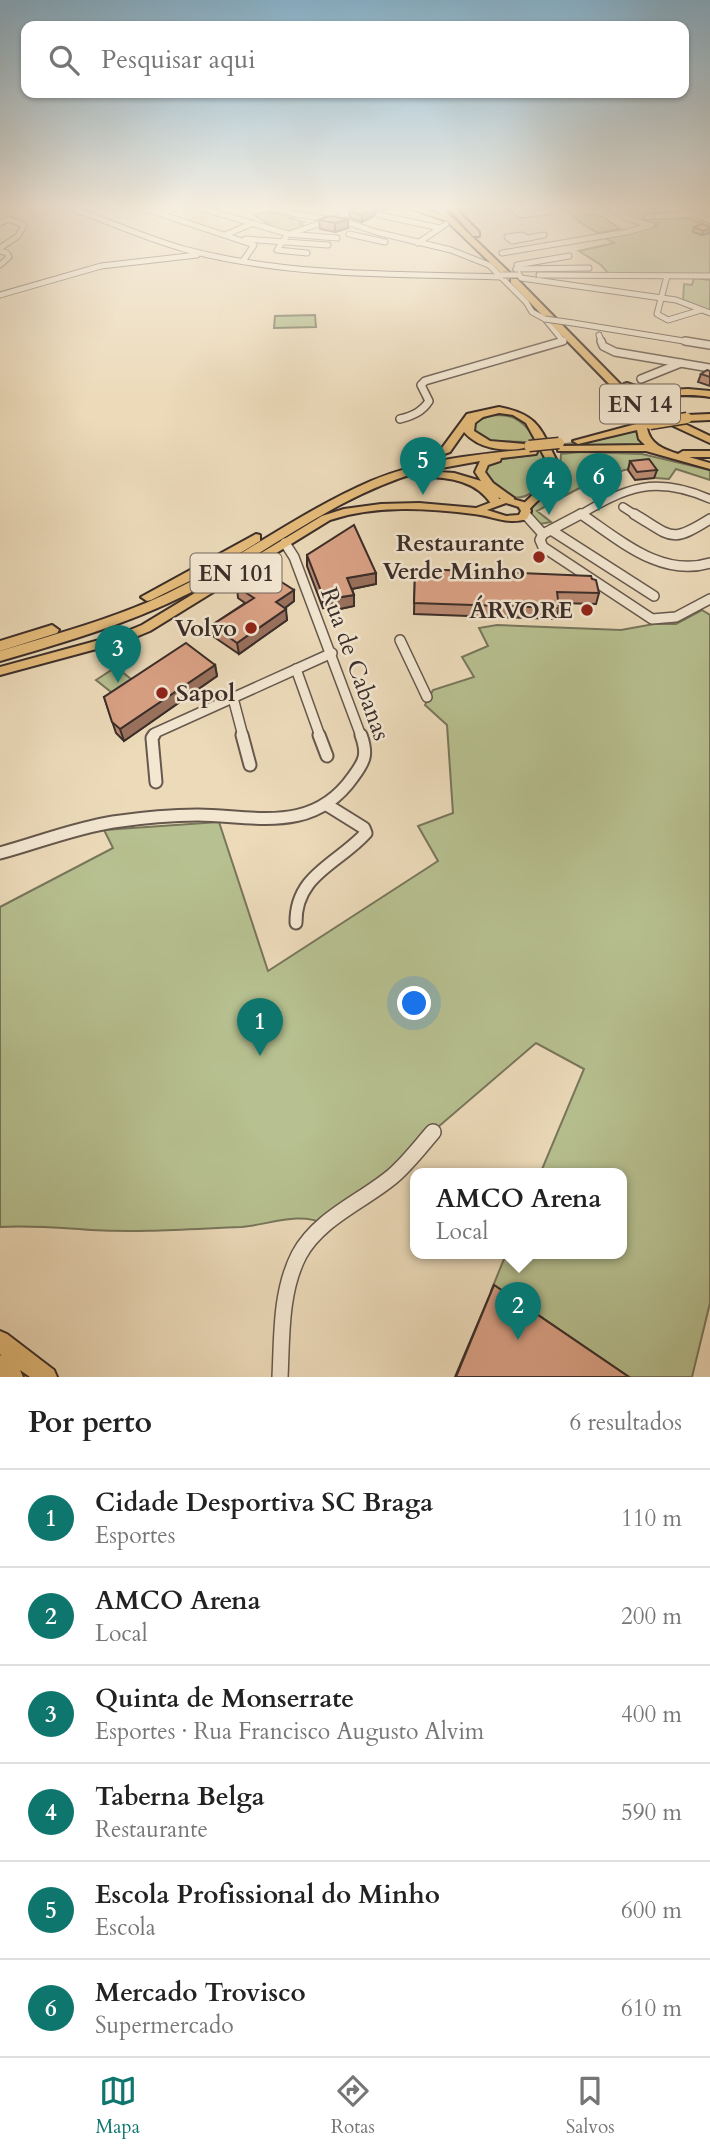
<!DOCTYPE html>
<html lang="pt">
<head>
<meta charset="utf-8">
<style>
  :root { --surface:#fff; --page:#f2f2f2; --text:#222; --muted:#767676; --line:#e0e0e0; --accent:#0f766e }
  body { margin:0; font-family:Cardo,serif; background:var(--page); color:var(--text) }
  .you { position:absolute; left:415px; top:1004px; width:24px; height:24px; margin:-18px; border:5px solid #fff; border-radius:50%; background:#1a73e8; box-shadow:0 0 0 10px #1a73e833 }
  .badge { display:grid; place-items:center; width:46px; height:46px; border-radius:50%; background:var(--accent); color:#fff; font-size:23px; font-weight:700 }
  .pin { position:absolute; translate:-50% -58px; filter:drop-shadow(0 2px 4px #0008) }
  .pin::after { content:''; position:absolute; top:37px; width:24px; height:21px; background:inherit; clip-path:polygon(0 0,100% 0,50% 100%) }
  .popup { position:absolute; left:410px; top:1168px; width:217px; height:91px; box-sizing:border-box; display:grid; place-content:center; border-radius:14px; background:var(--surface); filter:drop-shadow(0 2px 5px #0005); font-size:23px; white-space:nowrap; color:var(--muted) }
  .popup b { font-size:26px; color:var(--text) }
  .popup::after { content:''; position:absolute; left:50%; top:100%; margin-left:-14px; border:14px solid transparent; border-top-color:var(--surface) }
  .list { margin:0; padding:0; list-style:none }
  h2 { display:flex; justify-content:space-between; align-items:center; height:91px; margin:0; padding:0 28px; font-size:30px }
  h2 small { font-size:23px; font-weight:400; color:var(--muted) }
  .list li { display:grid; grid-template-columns:46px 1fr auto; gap:21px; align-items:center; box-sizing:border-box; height:98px; padding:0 28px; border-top:2px solid var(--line) }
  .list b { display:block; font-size:26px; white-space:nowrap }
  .list p { margin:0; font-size:23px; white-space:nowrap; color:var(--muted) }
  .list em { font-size:23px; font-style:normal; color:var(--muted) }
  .icon { flex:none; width:38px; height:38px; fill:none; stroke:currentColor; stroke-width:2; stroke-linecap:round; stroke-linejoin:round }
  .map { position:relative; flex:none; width:710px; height:1377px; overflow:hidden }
  .search { position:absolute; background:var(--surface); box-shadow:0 2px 5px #0004; left:21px; right:21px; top:21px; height:77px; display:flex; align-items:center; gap:18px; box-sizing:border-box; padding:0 24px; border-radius:14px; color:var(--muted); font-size:26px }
  .sheet { height:679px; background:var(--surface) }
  nav { display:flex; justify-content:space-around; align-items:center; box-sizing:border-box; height:98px; border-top:2px solid var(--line); background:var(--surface); font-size:19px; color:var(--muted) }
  nav a { display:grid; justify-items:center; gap:4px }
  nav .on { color:var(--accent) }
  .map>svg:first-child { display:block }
  .green { fill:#b7c090; stroke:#78765c; stroke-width:2 }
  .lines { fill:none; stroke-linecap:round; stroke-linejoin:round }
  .highway-tunnel { stroke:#c8b79c; stroke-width:8; stroke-dasharray:8 4.5; stroke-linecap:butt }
  .minor-far4-casing { stroke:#66584d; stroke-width:7 }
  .minor-far3-casing { stroke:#66584d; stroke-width:10 }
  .minor-far2-casing { stroke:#66584d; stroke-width:12 }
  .minor-far1-casing { stroke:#66584d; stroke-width:15 }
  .minor-casing { stroke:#66584d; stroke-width:18 }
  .major-casing { stroke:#3a2d29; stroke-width:4 }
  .highway-casing { stroke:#3a2d29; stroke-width:4 }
  .minor-far4 { stroke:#f3e7d2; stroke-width:5 }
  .minor-far3 { stroke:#f3e7d2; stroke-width:7 }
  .minor-far2 { stroke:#f3e7d2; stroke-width:9 }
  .minor-far1 { stroke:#f3e7d2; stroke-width:11 }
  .minor { stroke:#f3e7d2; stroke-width:15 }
  .major { fill:#e6bd7c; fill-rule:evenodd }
  .highway { fill:#e6bd7c; fill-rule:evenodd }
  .minor-bridge-casing { stroke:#66584d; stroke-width:7; stroke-linecap:butt }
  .highway-bridge-casing { stroke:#3a2d29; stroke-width:13; stroke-linecap:butt }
  .minor-bridge { stroke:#f3e7d2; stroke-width:5 }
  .highway-bridge { stroke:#e6bd7c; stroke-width:10 }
  .wall { fill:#bb8a72; stroke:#3a2d29; stroke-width:2 }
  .shaded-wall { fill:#99715d; stroke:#3a2d29; stroke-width:2 }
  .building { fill:#daa185; stroke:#3a2d29; stroke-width:2 }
  .poi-dot { fill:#8f2418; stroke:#f3e7d2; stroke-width:2.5 }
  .labels { text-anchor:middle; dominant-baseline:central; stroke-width:5; stroke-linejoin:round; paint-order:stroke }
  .shield { fill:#f3e7d2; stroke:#72655c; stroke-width:2 }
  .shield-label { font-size:23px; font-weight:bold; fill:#3a2d29 }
  .poi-label { font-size:24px; font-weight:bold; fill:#3a2d29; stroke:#f3e7d2; text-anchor:end }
  .street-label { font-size:24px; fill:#3a2d29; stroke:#f3e7d2 }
</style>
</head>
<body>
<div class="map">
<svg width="710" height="1377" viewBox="0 0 710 1377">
  <rect width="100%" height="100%" fill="#ecdab9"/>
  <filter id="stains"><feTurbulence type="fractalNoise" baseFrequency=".00286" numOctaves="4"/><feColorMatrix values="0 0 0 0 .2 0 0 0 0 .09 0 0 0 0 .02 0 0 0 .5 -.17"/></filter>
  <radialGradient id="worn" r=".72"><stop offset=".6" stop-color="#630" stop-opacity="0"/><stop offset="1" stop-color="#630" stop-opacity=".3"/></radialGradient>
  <g class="green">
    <path d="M565,207H578L585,214L603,217L620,229L598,233L581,223Z"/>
    <path d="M264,212L295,215L289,218L304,222L300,224L306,227C279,236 277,229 254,215Z"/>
    <path d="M686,217L696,222L710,221V275L609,274L601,265L579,251L614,243L605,238L657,225L658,219H687Z"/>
    <path d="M694,278L710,280V312L683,300L684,284L692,285Z"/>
    <path d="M315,315L316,327L274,328L275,316Z"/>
    <path d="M492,415C502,415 511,415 519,421C534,431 550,462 545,480C520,510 506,497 484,474L487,464L496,460L532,455L526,442L489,441L474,432V422Z"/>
    <path d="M638,428L637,434L644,445L548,446L583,442Z"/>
    <path d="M581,452L642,454L710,470V480L676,469L669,479L656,478L649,466C607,469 573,492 537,511L551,522L540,524L532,518V505L559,487L561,454Z"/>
    <path d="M702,610L710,615V1303L692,1377H618L491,1291L506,1254H621V1174H540L584,1069L536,1043L325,1224C298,1211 269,1225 241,1227C191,1229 141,1233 91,1230C60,1228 31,1225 0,1227V907L113,848L104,830L219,822L268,971L438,861L418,826L453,813L447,725L425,705L433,690L474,677L462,657L488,646L479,628L497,625L621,630L654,624H676Z"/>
    <path d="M116,667L141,687L121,700L96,680Z"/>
  </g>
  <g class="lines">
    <g class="highway-tunnel">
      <path d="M430,208L441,207"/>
      <path d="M510,272L520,281"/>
    </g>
    <defs>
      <g id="minor-far4">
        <path d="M69,207C107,221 145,238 184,249C287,277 398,274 503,277"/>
        <path d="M140,207L254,245L243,261"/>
        <path d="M197,207L288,234L337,238"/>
        <path d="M273,207C292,216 315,216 335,221"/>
        <path d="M509,207L520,215L548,212L544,207"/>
        <path d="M608,207L629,219L649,225"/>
        <path d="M161,213L179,207"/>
        <path d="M379,215L440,228"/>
        <path d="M646,217L693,214L710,220"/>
        <path d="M338,219L376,232L451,250L489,265L526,302L532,312L545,319L563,341L557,343"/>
        <path d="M335,220L347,213L336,207"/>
        <path d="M0,223L9,219L24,225L18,236L0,248"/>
        <path d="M292,233L327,221"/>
        <path d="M349,234L385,242"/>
        <path d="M225,235L251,224"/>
        <path d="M286,237L277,250L307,253"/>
        <path d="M527,238L522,235L507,237L512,241L544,235"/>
        <path d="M245,239L328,245"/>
        <path d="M418,243L446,224"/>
        <path d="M0,251L7,253L9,257L0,265"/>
        <path d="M502,253L627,232L652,225"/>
        <path d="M517,265L569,256"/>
        <path d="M516,269L521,278L676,300L710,313"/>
        <path d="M516,269L589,268"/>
        <path d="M539,275L710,276"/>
        <path d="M667,276L657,314L668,320L701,310"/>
        <path d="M0,295L101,266L197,255"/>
        <path d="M573,323L696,343"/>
        <path d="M599,335L602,343"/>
      </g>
      <g id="minor-far3">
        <path d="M601,341L603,346L615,352L710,368"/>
        <path d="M685,341L710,345"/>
        <path d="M641,379L681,363"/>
        <path d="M400,419C412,416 422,412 429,401L421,385L425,381L563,341"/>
        <path d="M623,507L637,516"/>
        <path d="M581,514L583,516"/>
        <path d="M578,516C627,487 655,475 710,499"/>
      </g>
      <g id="minor-far2">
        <path d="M525,514L543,534"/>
        <path d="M581,514C620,540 661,578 710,563"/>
        <path d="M634,514C673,537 670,544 710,519"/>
        <path d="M551,530L654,596"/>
        <path d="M543,534L540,540L543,547L652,619L676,617L710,599"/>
        <path d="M543,534L581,514"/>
        <path d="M285,543L294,557L361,736"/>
        <path d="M400,640L427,697"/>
        <path d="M296,669L320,736"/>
        <path d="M233,698L243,736"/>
        <path d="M153,736L155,733L332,653"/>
      </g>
      <g id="minor-far1">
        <path d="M154,735L152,738L156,782"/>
        <path d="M242,735L250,765"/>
        <path d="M319,735L327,756"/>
        <path d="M0,853C37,843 75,828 113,822C140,818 171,815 198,815C257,816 313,834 353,777C365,761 368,754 361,735"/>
        <path d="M296,923C295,875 338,864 366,833L364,828L327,805"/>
      </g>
      <path id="minor" d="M280,1377C282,1337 280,1292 299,1255C319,1218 362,1202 393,1176C408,1163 420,1147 433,1132"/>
      <g id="major">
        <path d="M505,497L527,503L531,511L527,519C507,525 493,516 474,514C426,508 376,505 330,520L150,631L126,641L0,675V667L118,635L142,625L322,516L344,509L381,504L419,503L476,508ZM506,503L519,507L521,511L519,515L506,516L487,510Z"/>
        <path d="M0,1331L7,1334L54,1370L57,1377H30L20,1370L23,1377H0V1355L2,1356L0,1354Z"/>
      </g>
      <g id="highway">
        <path d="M406,207H416L442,215L433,207H441L509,272L502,274L447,221Z"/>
        <path d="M448,207H454L479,232V236H473Z"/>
        <path d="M511,279H517L623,387L624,384L627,383L649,391L688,389L710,391V397C681,391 654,402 625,389L662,413L710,436V443L654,417L616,391L511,283Z"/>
        <path d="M625,399L643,414L645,422H654V426L647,428C650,444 663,449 678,454L683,451H710V457H689L710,463V469L646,451H558V447L562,446L645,445L639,439L637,430L578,444L573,441L636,424L634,417L620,402Z"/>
        <path d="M499,407C542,415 541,432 560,467C558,488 541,495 529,510L525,511L519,508L544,484L550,467L526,423L513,415L499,413L483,417L475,423L474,431L490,441L524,444V448C503,452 479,449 464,432L450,452L416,464L411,461L442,448L467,414Z"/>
        <path d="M710,414V420L687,421L682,418L687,415Z"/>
        <path d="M532,449L537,452L536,454L501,458L500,461L488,465L485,472L493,483L514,498V502H506L498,497L502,503L500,505H492C477,481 450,477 423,477L419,476V472C339,495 274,548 201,587C138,621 69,641 0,661V651C56,634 113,619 166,594C237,561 299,512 371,481C422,460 478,454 532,449ZM480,461L475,472L481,481L454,473L425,471Z"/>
        <path d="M256,534L260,535V541L210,571L151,600L147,601L141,597Z"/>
        <path d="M52,625L59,630L57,633L0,651V641Z"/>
      </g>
    </defs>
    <use href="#minor-far4" class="minor-far4-casing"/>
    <use href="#minor-far3" class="minor-far3-casing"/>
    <use href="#minor-far2" class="minor-far2-casing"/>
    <use href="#minor-far1" class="minor-far1-casing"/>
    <use href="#minor" class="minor-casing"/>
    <use href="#major" class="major-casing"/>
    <use href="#highway" class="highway-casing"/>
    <use href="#minor-far4" class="minor-far4"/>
    <use href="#minor-far3" class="minor-far3"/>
    <use href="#minor-far2" class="minor-far2"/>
    <use href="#minor-far1" class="minor-far1"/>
    <use href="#minor" class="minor"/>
    <use href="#major" class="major"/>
    <use href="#highway" class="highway"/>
    <defs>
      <g id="minor-bridge">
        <path d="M503,275H518"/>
        <path d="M545,319L573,323"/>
      </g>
      <g id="highway-bridge">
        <path d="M650,424L687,418"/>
        <path d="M529,446L559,443"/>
      </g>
    </defs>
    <use href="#minor-bridge" class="minor-bridge-casing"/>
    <use href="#highway-bridge" class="highway-bridge-casing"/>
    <use href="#minor-bridge" class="minor-bridge"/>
    <use href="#highway-bridge" class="highway-bridge"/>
  </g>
  <g class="wall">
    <path d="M360,207H391L384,211L377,210L374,216L362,222L350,218V211Z"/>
    <path d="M330,216L348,228L335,232L320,229L319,220Z"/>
    <path d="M694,227H710V233L702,235L693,232Z"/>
    <path d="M710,371V386L698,382L701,374Z"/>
    <path d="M630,461L657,470L654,478L635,480L628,470Z"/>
    <path d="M307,555L376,573V584L352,589L354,595V606L335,610L334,606L323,608L307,566Z"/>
    <path d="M415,573L592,579L599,593L596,604L558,603L559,608L556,619L414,614Z"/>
    <path d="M261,583L294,590V601L285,608L287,620L239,654L214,637L212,625L245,603L238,598L237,587Z"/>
    <path d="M215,665L217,676L124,741L116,733L104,697Z"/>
    <path d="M494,1285L629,1377H455Z"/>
  </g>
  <g class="shaded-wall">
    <path d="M375,207H377V210L374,216L362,222V215Z"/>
    <path d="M348,219V228L335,232V223Z"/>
    <path d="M710,228V233L702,235L703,231Z"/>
    <path d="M376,573V584L347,590V578Z"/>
    <path d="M294,590V601L277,614L276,602Z"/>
    <path d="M334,594V606L323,608V596Z"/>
    <path d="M354,595V606L335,610V598Z"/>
    <path d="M286,609L287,620L239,654L237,643Z"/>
    <path d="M215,665L217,676L124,741L120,729Z"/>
  </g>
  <g class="building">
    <path d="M360,207H375L374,210L362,215L350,211Z"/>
    <path d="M330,216L348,219L335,223L319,220Z"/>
    <path d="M702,224L710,227V228L703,231L694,227Z"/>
    <path d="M707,370L710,371V377L701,374Z"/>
    <path d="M649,459L657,470L637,472L630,461Z"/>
    <path d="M354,525L376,573L347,578L354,595L335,598L334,594L323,596L307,555Z"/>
    <path d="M421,569L591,576L592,579L596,580L599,593L557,592L559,608L414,603L415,573H421Z"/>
    <path d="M272,576L294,590L276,602L286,609L237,643L212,625L254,598L237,587L252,577L261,583Z"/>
    <path d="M186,643L215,665L120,729L112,722L104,697Z"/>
    <path d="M494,1285L629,1377H456Z"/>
  </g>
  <linearGradient id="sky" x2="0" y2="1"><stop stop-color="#88b6d2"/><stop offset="0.52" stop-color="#f6eee0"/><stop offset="1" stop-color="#f6eee0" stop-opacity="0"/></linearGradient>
  <rect width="710" height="399" fill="url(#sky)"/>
  <g class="poi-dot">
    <circle cx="539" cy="557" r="7"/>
    <circle cx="587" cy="610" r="7"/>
    <circle cx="251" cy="628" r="7"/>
    <circle cx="162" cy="693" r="7"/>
  </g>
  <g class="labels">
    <g class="shield">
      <rect x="600" y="384.5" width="80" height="39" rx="5"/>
      <rect x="190.5" y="553.5" width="91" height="39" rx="5"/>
    </g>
    <g class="shield-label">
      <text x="640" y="404">EN 14</text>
      <text x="236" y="573">EN 101</text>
    </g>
    <g class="poi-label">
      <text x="525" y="543">Restaurante<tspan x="525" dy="28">Verde Minho</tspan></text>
      <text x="573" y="610">ÁRVORE</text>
      <text x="237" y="628">Volvo</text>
      <text x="176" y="693" text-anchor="start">Sapol</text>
    </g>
    <g class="street-label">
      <text transform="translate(355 664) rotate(70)">Rua de Cabanas</text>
    </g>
  </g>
  <rect width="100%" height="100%" filter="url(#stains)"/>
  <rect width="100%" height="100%" fill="url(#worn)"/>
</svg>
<div class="you"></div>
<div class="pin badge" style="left:260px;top:1056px">1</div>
<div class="pin badge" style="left:518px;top:1340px">2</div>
<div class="popup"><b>AMCO Arena</b>Local</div>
<div class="pin badge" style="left:118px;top:683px">3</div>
<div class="pin badge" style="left:549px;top:515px">4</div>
<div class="pin badge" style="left:423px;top:495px">5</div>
<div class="pin badge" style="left:599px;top:511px">6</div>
<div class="search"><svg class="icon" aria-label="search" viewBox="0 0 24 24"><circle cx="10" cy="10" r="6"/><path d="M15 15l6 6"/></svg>Pesquisar aqui</div>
</div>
<section class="sheet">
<h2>Por perto<small>6 resultados</small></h2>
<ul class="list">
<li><span class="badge">1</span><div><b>Cidade Desportiva SC Braga</b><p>Esportes</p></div><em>110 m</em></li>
<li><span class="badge">2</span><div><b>AMCO Arena</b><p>Local</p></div><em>200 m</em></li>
<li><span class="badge">3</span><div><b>Quinta de Monserrate</b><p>Esportes · Rua Francisco Augusto Alvim</p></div><em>400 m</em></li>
<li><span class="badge">4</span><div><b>Taberna Belga</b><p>Restaurante</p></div><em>590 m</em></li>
<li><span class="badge">5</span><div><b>Escola Profissional do Minho</b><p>Escola</p></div><em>600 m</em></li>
<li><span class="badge">6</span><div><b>Mercado Trovisco</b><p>Supermercado</p></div><em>610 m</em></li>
</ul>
</section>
<nav>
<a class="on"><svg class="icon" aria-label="map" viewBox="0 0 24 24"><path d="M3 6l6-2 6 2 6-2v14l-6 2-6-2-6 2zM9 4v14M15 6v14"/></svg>Mapa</a>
<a><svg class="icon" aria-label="directions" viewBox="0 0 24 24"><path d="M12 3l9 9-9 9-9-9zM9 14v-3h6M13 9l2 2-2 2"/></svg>Rotas</a>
<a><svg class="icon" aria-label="saved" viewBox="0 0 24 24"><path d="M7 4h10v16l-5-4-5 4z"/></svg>Salvos</a>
</nav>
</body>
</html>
